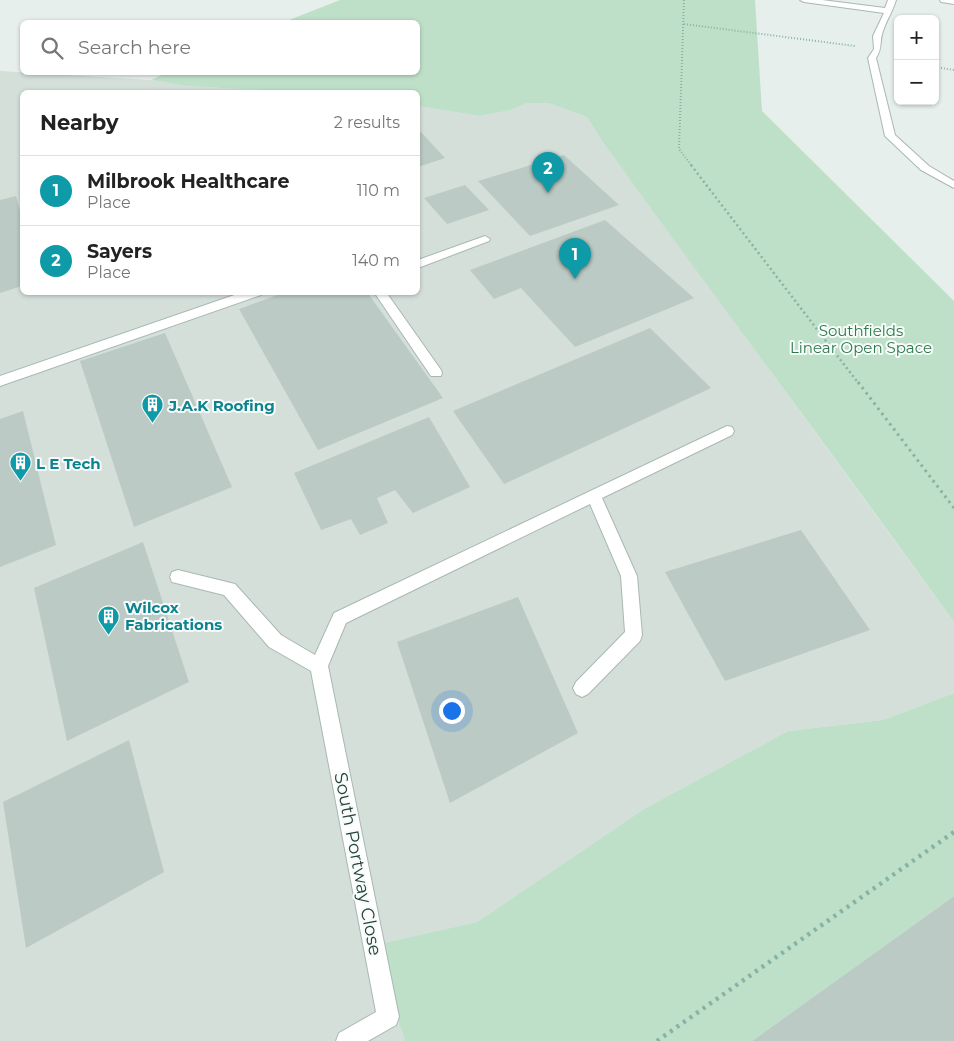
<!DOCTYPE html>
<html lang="en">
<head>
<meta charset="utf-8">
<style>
  :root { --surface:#fff; --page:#f6f6f6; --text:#222; --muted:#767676; --line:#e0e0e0; --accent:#7c3aed }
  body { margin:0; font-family:Montserrat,sans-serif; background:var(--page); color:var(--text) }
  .controls { position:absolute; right:15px; top:15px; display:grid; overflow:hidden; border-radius:8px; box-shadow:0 1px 4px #0004 }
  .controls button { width:45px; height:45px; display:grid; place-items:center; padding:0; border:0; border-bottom:1px solid var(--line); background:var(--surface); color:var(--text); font:25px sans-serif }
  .you { position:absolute; left:451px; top:710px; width:18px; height:18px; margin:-12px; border:4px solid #fff; border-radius:50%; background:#1a73e8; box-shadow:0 0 0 8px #1a73e833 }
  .badge { display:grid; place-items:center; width:32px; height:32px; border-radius:50%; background:var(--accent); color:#fff; font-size:16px; font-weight:700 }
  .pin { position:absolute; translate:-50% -41px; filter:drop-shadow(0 1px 2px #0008) }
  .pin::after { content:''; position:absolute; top:26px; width:18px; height:15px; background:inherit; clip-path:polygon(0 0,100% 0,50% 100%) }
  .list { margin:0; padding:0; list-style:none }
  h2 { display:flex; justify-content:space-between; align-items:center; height:65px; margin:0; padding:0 20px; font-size:21px }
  h2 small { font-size:16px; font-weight:400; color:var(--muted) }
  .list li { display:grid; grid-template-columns:32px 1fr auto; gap:15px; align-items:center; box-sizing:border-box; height:70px; padding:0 20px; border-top:1px solid var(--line) }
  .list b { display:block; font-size:19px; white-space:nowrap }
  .list p { margin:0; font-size:16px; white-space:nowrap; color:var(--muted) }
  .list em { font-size:16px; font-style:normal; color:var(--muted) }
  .icon { flex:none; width:28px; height:28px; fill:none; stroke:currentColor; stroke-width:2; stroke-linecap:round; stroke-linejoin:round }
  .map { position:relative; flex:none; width:954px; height:1041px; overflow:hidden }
  .search { position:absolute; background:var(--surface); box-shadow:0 1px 4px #0004; left:20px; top:20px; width:400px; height:55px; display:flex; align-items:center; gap:12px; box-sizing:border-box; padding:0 18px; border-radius:8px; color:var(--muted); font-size:19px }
  .panel { position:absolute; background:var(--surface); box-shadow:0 1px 4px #0004; left:20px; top:90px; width:400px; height:205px; border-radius:8px }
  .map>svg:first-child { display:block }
  .built { fill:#d4dfda }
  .green { fill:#bfe0c8 }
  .building { fill:#bbcac4 }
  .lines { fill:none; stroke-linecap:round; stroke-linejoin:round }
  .minor-casing { stroke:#a8b8b2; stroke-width:2 }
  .path-far3 { stroke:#86b3a5; stroke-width:2; stroke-dasharray:1 2; stroke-linecap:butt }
  .path-far2 { stroke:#86b3a5; stroke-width:2.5; stroke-dasharray:2 3; stroke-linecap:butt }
  .path-far1 { stroke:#86b3a5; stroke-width:3; stroke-dasharray:2.5 4; stroke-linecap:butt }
  .path { stroke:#86b3a5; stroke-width:4.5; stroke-dasharray:3 5; stroke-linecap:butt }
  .minor { fill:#fff; fill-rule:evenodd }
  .labels { text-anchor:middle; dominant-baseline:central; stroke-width:4; stroke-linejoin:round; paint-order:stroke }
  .park-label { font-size:15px; fill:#2d7a4b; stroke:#f7fbf9 }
  .culture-label { font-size:15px; font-weight:bold; fill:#0d838f; stroke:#f7fbf9; text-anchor:start }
  .near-street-label { font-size:18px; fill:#24423a; stroke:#f7fbf9 }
</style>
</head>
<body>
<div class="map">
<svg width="954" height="1041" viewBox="0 0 954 1041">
  <rect width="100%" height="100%" fill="#e6efeb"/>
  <path class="built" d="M0,71L151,80L186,86L299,92H22V292H418V106L480,116L511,110L527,103H548L587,117L602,141L954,622V693L883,720L788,731L644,809L477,922L374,945L405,1041H0Z"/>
  <g class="green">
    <path d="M340,0H755L762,111L954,301V622C838,461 718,302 602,141L587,117L548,103H527L511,110L480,116L418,106V92H299L186,86L151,80L168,72H418V22H284Z"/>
    <path d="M954,693V896L752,1041H405L374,945L477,922L644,809L788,731L883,720Z"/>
  </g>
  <g class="building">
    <path d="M418,129L445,158L418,167Z"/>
    <path d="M564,155L619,205L530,236L478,181Z"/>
    <path d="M465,185L489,210L447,224L424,198Z"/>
    <path d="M16,196L22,218V286L0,293V200Z"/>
    <path d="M605,220L694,298L575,347L521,288L494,299L470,270Z"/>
    <path d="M286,292H367L443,398L318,450L239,309Z"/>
    <path d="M650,328L711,388L504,484L453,411Z"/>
    <path d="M165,333L232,487L134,527L80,361Z"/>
    <path d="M23,411L56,545L0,567V419Z"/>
    <path d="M429,417L470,487L413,513L395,490L377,498L388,523L360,535L351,519L321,530L294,473Z"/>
    <path d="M801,530L870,630L725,681L665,572Z"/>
    <path d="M143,542L189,682L67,741L34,588Z"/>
    <path d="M518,597L578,733L450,803L397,642Z"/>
    <path d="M129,740L164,872L26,948L3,802Z"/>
    <path d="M954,896V1041H752Z"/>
  </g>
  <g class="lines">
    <defs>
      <g id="minor">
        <path d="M800,0H822L885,8L888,0H896C893,11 887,19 883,31C879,42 883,47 876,58L895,135L929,166L954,181V188L921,170L885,136L868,58L874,49L873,36L884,13L804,2Z"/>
        <path d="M940,0H954V4L941,2Z"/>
        <path d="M485,236L490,239L489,241L418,268V260Z"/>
        <path d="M243,292H263L261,295L0,386V376Z"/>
        <path d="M374,292H386L441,370L442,373L441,376H431Z"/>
        <path d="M727,426L732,427L734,431L732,435L602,498L637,576L642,635L640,641L588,694L582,697L576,694L573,688L576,682L625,632L621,576L590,504L346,623L328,666L399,1017L396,1025L368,1041H336L339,1033L376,1012L311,671L269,647L224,595L172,582L170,577L172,572L178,570L235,584L281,635L315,655L334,613Z"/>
      </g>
    </defs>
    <use href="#minor" class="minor-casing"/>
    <g class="path-far3">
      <path d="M684,0L679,149L692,166"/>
      <path d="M684,24L855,46"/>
      <path d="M935,67L954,70"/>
    </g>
    <path class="path-far2" d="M691,165L859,384"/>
    <path class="path-far1" d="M858,382L954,508"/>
    <path class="path" d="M657,1041L954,832"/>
    <use href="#minor" class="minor"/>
  </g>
  <defs>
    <symbol id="building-pin" viewBox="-11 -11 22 30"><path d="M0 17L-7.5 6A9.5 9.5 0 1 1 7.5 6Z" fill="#0f9aa8" stroke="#f7fbf9"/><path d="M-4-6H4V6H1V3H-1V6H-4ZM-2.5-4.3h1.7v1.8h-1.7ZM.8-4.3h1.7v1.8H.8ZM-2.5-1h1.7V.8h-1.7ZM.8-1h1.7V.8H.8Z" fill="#fff"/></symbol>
  </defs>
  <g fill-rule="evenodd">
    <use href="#building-pin" x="140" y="392" width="25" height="34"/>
    <use href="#building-pin" x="8" y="450" width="25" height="34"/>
    <use href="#building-pin" x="96" y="604" width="25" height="34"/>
  </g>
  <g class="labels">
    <g class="park-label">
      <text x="861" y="330">Southfields<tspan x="861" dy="17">Linear Open Space</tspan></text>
    </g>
    <g class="culture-label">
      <text x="169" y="405">J.A.K Roofing</text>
      <text x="36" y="463">L E Tech</text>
      <text x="125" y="607">Wilcox<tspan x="125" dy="17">Fabrications</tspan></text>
    </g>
    <g class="near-street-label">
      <text transform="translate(358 864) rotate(79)">South Portway Close</text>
    </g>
  </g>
</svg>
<div class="controls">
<button>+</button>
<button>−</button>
</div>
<div class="you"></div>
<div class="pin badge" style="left:575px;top:279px;background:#0f9aa8">1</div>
<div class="pin badge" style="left:548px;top:193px;background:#0f9aa8">2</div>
<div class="search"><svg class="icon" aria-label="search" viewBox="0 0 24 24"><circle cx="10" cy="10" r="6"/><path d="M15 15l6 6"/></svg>Search here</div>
<section class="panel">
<h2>Nearby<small>2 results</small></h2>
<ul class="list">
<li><span class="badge" style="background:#0f9aa8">1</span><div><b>Milbrook Healthcare</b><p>Place</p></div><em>110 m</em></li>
<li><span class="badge" style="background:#0f9aa8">2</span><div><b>Sayers</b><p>Place</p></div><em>140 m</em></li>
</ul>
</section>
</div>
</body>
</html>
